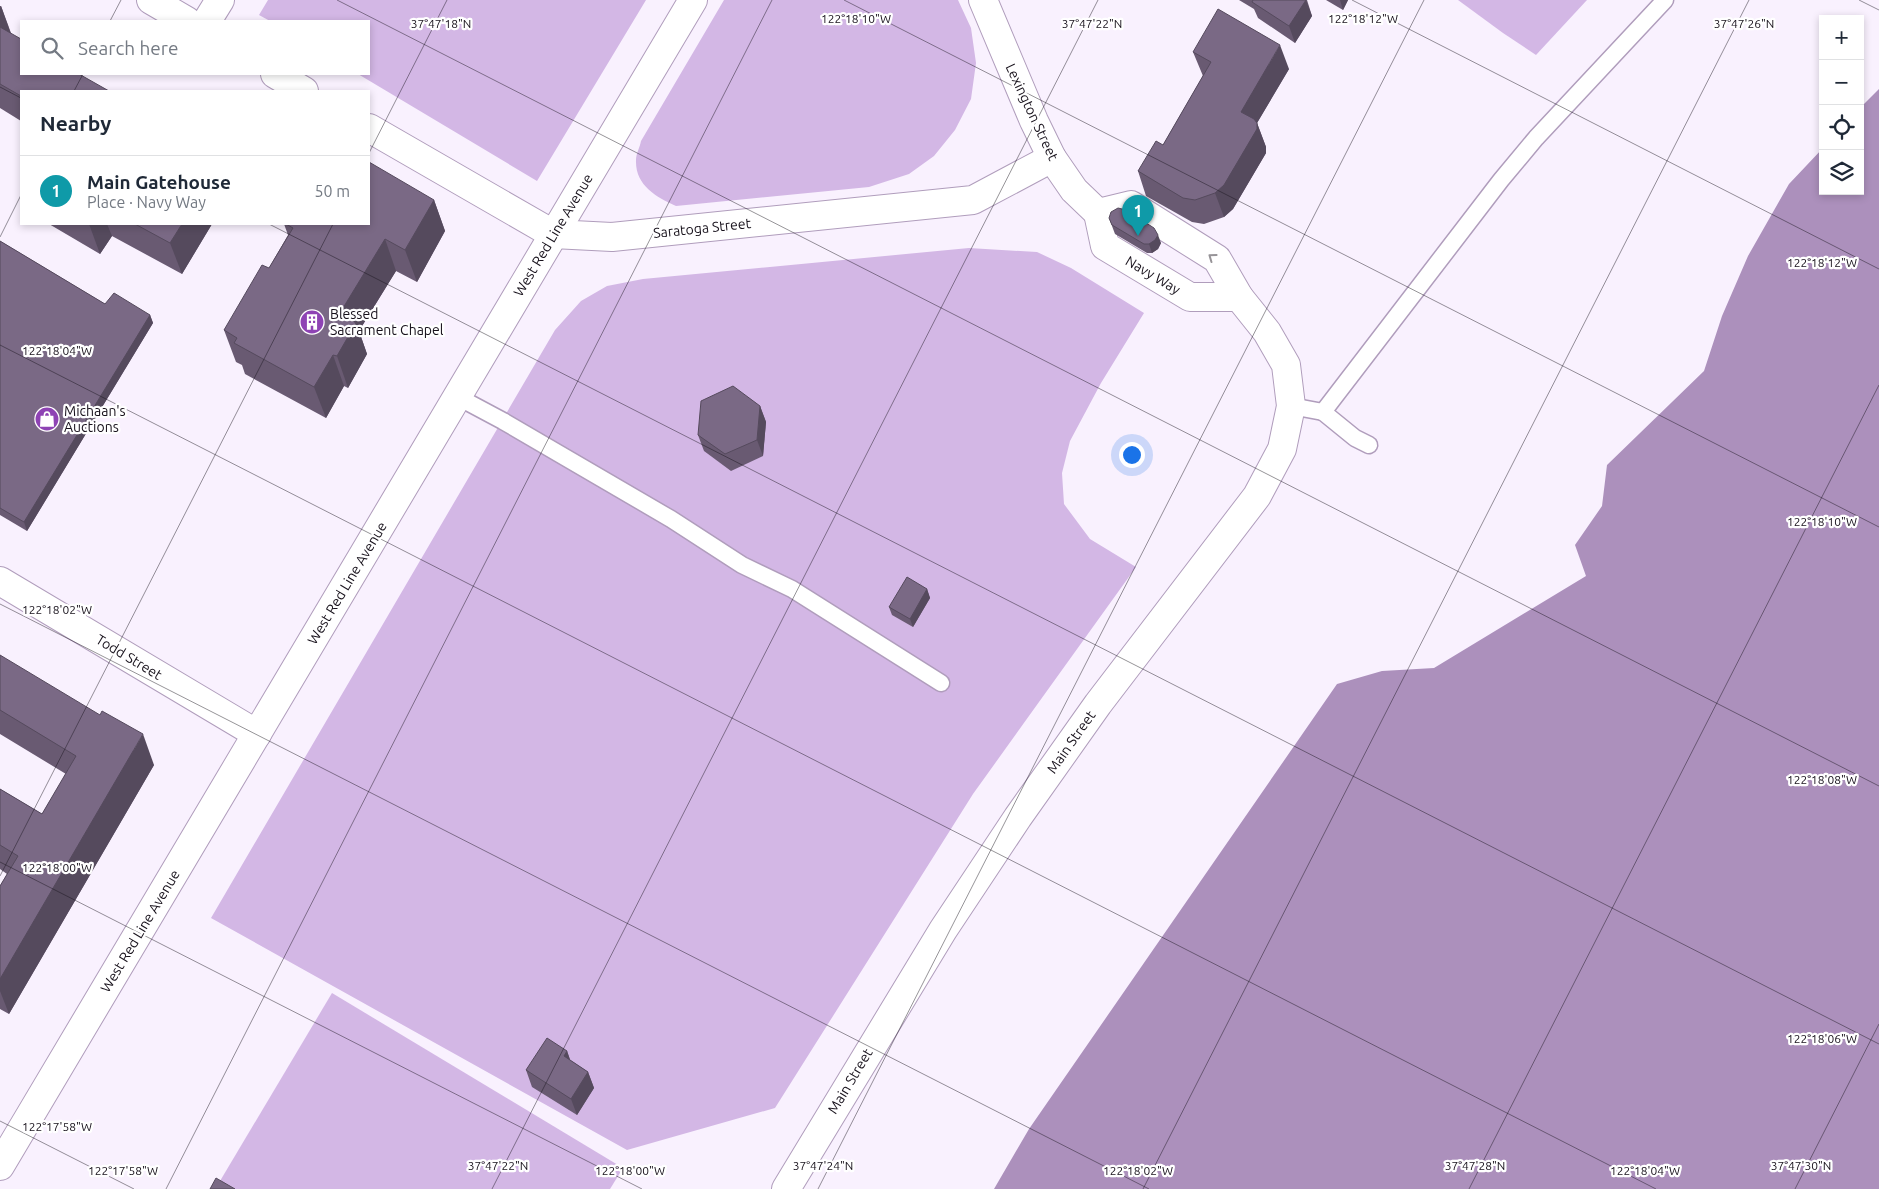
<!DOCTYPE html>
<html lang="en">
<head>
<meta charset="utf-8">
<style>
  :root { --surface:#fff; --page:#f6f6f7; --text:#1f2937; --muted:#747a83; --line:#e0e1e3; --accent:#b45309 }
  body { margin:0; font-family:Ubuntu,sans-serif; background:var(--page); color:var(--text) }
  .controls { position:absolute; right:15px; top:15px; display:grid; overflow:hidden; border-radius:0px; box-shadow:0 2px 8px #0003 }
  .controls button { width:45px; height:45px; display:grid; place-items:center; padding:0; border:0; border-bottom:1px solid var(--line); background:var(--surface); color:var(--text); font:25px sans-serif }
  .you { position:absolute; left:1131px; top:454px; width:18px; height:18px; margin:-12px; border:4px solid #fff; border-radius:50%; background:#1a73e8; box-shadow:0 0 0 8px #1a73e833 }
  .badge { display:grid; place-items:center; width:32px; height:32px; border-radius:50%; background:var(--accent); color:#fff; font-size:16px; font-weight:700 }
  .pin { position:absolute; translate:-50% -41px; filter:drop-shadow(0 1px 2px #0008) }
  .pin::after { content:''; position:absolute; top:26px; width:18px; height:15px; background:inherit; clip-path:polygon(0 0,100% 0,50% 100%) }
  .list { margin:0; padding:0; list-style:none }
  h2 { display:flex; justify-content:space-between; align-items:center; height:65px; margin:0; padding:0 20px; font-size:21px }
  h2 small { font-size:16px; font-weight:400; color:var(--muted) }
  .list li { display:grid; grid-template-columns:32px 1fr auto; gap:15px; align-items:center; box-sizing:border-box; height:70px; padding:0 20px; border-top:1px solid var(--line) }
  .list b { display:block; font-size:19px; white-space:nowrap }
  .list p { margin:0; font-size:16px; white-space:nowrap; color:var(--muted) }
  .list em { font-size:16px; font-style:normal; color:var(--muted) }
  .icon { flex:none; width:28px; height:28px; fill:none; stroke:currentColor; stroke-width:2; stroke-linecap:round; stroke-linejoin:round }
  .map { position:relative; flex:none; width:1879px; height:1189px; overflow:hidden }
  .search { position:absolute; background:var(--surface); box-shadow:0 2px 8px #0003; left:20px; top:20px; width:350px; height:55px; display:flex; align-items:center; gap:12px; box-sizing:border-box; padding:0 18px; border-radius:0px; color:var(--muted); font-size:19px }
  .panel { position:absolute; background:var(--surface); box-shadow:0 2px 8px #0003; left:20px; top:90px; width:350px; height:135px; border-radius:0px }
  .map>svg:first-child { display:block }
  .green { fill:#d3b7e5 }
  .water { fill:#ac90bc }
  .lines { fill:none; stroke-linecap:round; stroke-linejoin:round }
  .service-casing { stroke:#b09dbc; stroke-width:19 }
  .minor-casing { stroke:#b09dbc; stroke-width:30 }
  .tertiary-casing { stroke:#b09dbc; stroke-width:30 }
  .service { stroke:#fff; stroke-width:16 }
  .minor { stroke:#fff; stroke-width:28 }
  .tertiary { stroke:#fff; stroke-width:28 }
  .wall { fill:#695a72 }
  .shaded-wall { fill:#554a5d }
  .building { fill:#7a6985; stroke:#554a5d }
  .oneway { stroke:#979498 }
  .ticks { fill:none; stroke:#17111b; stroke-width:1; stroke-opacity:0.45 }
  .labels { text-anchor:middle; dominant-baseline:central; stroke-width:4.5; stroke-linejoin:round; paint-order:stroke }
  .street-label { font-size:14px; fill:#17111b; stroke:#fff }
  .poi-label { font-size:14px; fill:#17111b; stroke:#fff; text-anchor:start }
  .ticks-label { font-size:12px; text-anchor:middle; fill:#17111b; stroke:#fff; stroke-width:4.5; stroke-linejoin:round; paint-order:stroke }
</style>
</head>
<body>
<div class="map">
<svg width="1879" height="1189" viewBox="0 0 1879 1189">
  <rect width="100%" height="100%" fill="#f9f1fe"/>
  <g class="green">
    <path d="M268,0H646L537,181L358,74H369V21H270L259,15Z"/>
    <path d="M724,0H958L971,28L976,63L971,99L955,130L934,156L909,174L869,187L676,206C656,197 635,185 636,160C636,154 640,147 641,141Z"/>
    <path d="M1458,0H1587L1536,55L1503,33Z"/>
    <path d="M969,248L1037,252L1071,268L1144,313L1101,383L1070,441L1062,473L1064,504L1090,539L1136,567L973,794L775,1108L627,1150L211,918L555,330L581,301L607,286L643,279Z"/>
    <path d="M332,993L623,1168L610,1189H233L220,1181Z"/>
  </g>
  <path class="water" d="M1879,89V1189H994L1029,1129L1337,684L1382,671L1434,668L1586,576L1575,545L1602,506L1607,465L1704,371L1722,316L1748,256L1789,184L1823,148V191H1860V108Z"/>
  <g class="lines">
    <defs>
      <g id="service">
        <path d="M458,397L503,421L671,519L742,565L792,589L941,683"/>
        <path d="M1291,406L1323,412L1501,180L1536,138L1665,0"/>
        <path d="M1323,412L1355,438L1369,445"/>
      </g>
      <g id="minor">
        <path d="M207,21L220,0"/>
        <path d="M0,581L257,734"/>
        <path d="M0,1166L693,0"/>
      </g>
      <g id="tertiary">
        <path d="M151,0L187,21"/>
        <path d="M983,0L1034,121L1052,158L1074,190L1098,213"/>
        <path d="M275,74L304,91"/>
        <path d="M369,128L553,234L612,237L973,200L1052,158"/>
        <path d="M1098,213L1105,246L1190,297H1239"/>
        <path d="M786,1189L943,930L1018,817L1098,704L1257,496L1282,449L1291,406L1286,365L1267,332L1239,297L1217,259L1131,205L1098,213"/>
      </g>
    </defs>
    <use href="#service" class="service-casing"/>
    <use href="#minor" class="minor-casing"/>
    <use href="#tertiary" class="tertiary-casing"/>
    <use href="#service" class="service"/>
    <use href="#minor" class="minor"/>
    <use href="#tertiary" class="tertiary"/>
  </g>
  <g class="wall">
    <path d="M1239,0H1307L1312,16L1295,43L1258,18L1254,9Z"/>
    <path d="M1326,0H1348L1343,10Z"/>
    <path d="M0,6H1L11,33L21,91V121L0,108Z"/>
    <path d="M1193,52L1289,69L1257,123L1266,147V153L1233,209L1224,217L1204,224L1192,222L1146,196L1138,171L1163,145L1203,76Z"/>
    <path d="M434,200L445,231L417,282L396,271L359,331L367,354L348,388L344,386L326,418L245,374L242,365L236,362L224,330L269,268L288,235L284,224H369Z"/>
    <path d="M1109,218L1161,243L1158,249L1152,253H1147L1115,234Z"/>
    <path d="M49,224H212L182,274L112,236L100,254Z"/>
    <path d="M0,241L105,304L150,315L153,323L27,531L0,515Z"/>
    <path d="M760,406L766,422L763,456L731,471L704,451L698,435Z"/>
    <path d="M927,589L930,598L913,627L892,615L889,607Z"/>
    <path d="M0,655L154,765L9,1014L0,1009V886L7,874L0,869V789L42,814L66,774L0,734Z"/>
    <path d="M567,1051L570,1060L588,1072L594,1088L577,1115L532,1087L526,1070Z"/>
  </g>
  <g class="shaded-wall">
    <path d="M1306,0L1312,16L1295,43L1289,26Z"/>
    <path d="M1340,0H1348L1343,10Z"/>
    <path d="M1,6L12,37L0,44V8Z"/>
    <path d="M1280,45L1289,69L1257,123L1266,147V153L1233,209L1224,217L1215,193L1241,112Z"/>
    <path d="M434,200L445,231L417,282L405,250Z"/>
    <path d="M89,224H107L112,236L100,254Z"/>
    <path d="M182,224H212L182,274L170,243Z"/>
    <path d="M1158,235L1161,243L1158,249L1152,253L1149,244Z"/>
    <path d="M385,239L396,271L359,331L367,354L348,388L337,356L340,313Z"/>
    <path d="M150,315L153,323L27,531L24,522Z"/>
    <path d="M333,355L344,386L326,418L314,387Z"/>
    <path d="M760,406L766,422L763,456L757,440Z"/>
    <path d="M927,589L930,598L913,627L910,619Z"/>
    <path d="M143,734L154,765L9,1014L0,991V979Z"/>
    <path d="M567,1051L573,1068L564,1056Z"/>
    <path d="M588,1072L594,1088L577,1115L571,1099Z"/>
  </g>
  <g class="building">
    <path d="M1253,0H1306L1289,26L1252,2Z"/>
    <path d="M1218,9L1280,45L1241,112L1254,119L1257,123V129L1224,185L1215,193L1195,200L1183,198L1138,171L1156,141L1163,145L1211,62L1193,52Z"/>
    <path d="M0,27L21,39V74H79L109,91H21V96L0,84Z"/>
    <path d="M369,162L434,200L405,250L385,239L340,313L356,323L337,356L333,355L314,387L234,343L237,338L224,330L262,265L269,268L293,228L286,224H369Z"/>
    <path d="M1118,208L1126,210L1154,228L1158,235L1155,240L1149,244H1144L1112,225L1109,218L1111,212Z"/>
    <path d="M135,224H182L170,243Z"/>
    <path d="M0,241L105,304L114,293L150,315L24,522L0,508Z"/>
    <path d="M733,386L760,406L757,440L725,454L698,435L701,401Z"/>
    <path d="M907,577L927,589L910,619L889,607Z"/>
    <path d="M0,655L100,715L102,711L143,734L0,979V886L18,856L0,845V789L42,814L76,756L0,710Z"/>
    <path d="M547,1038L567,1051L564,1056L588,1072L571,1099L526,1070Z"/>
    <path d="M216,1178L235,1189H210Z"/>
  </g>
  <defs><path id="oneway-chevron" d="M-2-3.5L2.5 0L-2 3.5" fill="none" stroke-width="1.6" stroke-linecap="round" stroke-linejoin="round" transform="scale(1.25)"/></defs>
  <use class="oneway" href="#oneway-chevron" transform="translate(1212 257) rotate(-144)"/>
  <path class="ticks" d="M337,0L1879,786M844,0L1879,527M1352,0L1879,269M1859,0L1879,10M110,21L121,0M0,87L21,98M74,91L83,74M369,153L447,0M269,224L1879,1044M0,237L21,195M0,345L1656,1189M0,604L1149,1189M0,862L642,1189M0,876L333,224M0,1121L134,1189M166,1189L772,0M492,1189L1098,0M818,1189L1424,0M1143,1189L1749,0M1469,1189L1879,385M1795,1189L1879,1024"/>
  <defs>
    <symbol id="building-disc" viewBox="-11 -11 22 22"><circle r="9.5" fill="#8e43b4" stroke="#fff"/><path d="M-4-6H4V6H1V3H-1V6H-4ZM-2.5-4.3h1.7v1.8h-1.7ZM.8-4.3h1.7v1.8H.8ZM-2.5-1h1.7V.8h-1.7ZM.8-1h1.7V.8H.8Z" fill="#fff"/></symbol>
    <symbol id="shop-disc" viewBox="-11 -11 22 22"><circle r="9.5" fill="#8e43b4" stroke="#fff"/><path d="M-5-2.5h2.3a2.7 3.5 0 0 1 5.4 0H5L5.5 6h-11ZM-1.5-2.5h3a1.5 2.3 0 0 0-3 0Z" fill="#fff"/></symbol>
  </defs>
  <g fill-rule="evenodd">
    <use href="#building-disc" x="298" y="308" width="28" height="28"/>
    <use href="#shop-disc" x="33" y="405" width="28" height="28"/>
  </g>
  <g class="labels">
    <g class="street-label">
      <text transform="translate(1032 112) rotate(65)">Lexington Street</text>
      <text transform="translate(702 228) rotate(-6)">Saratoga Street</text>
      <text transform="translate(553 235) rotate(-59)">West Red Line Avenue</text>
      <text transform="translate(1153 275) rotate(31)">Navy Way</text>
      <text transform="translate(347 583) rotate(-59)">West Red Line Avenue</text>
      <text transform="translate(129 657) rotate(31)">Todd Street</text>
      <text transform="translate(1071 742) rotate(-55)">Main Street</text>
      <text transform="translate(140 931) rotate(-59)">West Red Line Avenue</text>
      <text transform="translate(850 1081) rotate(-59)">Main Street</text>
    </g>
    <g class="poi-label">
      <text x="330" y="314">Blessed<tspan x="330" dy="16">Sacrament Chapel</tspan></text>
      <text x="64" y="411">Michaan's<tspan x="64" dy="16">Auctions</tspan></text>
    </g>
  </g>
  <g class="ticks-label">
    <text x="856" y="23">122°18'10"W</text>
    <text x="1363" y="23">122°18'12"W</text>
    <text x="441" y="28">37°47'18"N</text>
    <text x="1092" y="28">37°47'22"N</text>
    <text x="1744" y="28">37°47'26"N</text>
    <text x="1822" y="267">122°18'12"W</text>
    <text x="57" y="355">122°18'04"W</text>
    <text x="1822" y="526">122°18'10"W</text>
    <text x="57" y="614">122°18'02"W</text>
    <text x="1822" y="784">122°18'08"W</text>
    <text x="57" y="872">122°18'00"W</text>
    <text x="1822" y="1043">122°18'06"W</text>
    <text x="57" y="1131">122°17'58"W</text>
    <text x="498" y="1170">37°47'22"N</text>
    <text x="823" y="1170">37°47'24"N</text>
    <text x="1475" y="1170">37°47'28"N</text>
    <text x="1801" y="1170">37°47'30"N</text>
    <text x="123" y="1175">122°17'58"W</text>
    <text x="1138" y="1175">122°18'02"W</text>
    <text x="1645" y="1175">122°18'04"W</text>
    <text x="630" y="1175">122°18'00"W</text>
  </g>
</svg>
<div class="controls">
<button>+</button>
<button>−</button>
<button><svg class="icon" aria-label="locate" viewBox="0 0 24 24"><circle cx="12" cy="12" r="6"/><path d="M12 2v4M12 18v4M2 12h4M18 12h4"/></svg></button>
<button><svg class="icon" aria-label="layers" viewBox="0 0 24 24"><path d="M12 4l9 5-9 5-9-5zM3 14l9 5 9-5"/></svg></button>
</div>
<div class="you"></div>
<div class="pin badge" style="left:1138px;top:236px;background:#0f9aa8">1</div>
<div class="search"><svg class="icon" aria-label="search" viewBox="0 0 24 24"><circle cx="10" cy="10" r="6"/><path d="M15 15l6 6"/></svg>Search here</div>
<section class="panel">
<h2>Nearby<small></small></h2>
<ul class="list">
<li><span class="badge" style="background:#0f9aa8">1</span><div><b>Main Gatehouse</b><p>Place · Navy Way</p></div><em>50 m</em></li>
</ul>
</section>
</div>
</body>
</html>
